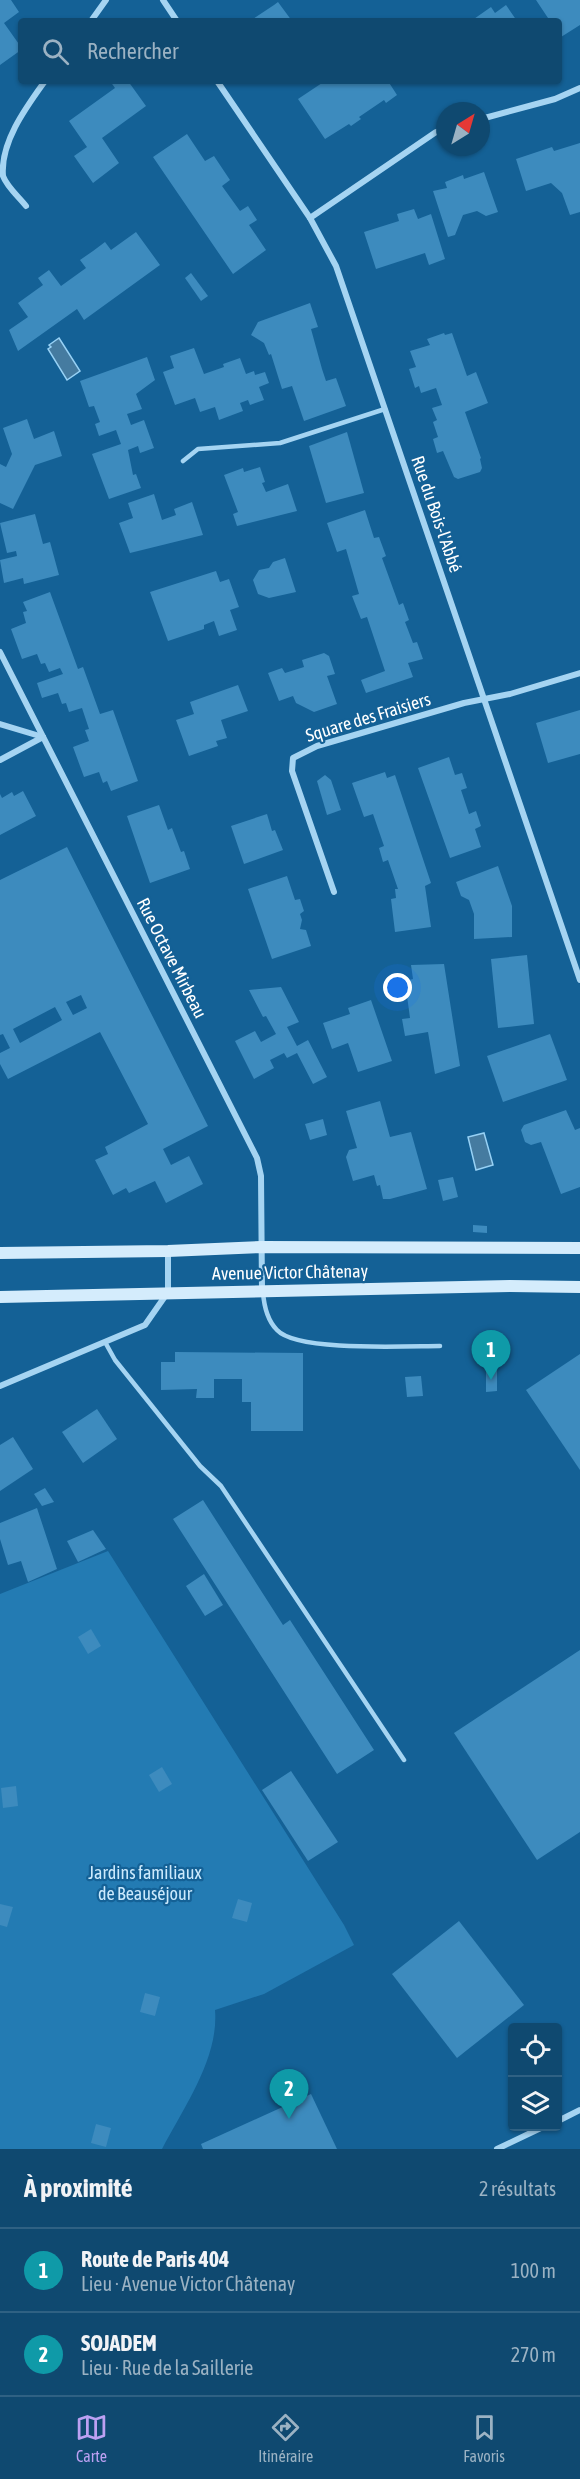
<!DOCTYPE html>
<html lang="fr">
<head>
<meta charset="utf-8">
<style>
  :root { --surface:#0f4970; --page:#185075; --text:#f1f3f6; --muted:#9bb2c3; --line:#2f6183; --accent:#bca0f2 }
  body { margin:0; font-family:"Asap Condensed",sans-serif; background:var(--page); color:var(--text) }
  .controls { position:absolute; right:18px; bottom:18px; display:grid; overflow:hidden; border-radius:6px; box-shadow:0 2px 4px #0004 }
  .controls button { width:54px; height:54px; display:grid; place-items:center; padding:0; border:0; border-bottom:2px solid var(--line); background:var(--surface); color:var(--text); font:30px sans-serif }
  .compass { position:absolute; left:436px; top:102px; width:54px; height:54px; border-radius:50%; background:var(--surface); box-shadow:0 2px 4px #0004; rotate:37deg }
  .you { position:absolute; left:398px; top:988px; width:21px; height:21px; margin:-15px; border:4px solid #fff; border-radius:50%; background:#1a73e8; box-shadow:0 0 0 9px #1a73e833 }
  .badge { display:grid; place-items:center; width:39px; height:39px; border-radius:50%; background:var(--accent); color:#fff; font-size:20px; font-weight:700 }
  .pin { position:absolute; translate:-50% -50px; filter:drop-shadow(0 2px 3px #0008) }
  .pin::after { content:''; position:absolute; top:32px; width:21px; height:18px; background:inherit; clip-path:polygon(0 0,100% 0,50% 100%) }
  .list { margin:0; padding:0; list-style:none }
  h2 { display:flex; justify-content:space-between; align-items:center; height:78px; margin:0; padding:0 24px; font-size:26px }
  h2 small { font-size:20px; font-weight:400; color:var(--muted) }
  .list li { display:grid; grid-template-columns:39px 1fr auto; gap:18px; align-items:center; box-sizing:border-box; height:84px; padding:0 24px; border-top:2px solid var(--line) }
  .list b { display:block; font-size:22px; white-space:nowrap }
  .list p { margin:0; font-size:20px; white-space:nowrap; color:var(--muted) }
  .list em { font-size:20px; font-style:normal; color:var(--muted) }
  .icon { flex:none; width:33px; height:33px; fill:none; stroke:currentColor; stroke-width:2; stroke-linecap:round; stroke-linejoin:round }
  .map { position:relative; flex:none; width:580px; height:2149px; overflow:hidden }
  .search { position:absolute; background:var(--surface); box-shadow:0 2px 4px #0004; left:18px; right:18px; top:18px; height:66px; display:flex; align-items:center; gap:15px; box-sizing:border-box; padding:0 21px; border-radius:6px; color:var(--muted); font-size:22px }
  .sheet { height:246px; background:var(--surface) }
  nav { display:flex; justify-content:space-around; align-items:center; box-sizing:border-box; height:84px; border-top:2px solid var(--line); background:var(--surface); font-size:16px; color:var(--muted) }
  nav a { display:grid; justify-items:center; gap:3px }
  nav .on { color:var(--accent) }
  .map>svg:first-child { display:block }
  .green { fill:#237bb3 }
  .water { fill:#457ba0; stroke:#97d1f5; stroke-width:1.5 }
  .building { fill:#3d8bbe; fill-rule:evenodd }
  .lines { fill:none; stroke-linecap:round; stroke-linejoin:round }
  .service { stroke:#a5d4f2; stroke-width:4.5 }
  .minor { stroke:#a5d4f2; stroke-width:6 }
  .secondary { stroke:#d4ecfc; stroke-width:12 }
  .labels { text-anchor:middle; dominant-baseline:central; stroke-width:4.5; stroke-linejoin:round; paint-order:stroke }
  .street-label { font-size:18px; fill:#fff; stroke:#146196 }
  .park-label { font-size:18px; fill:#cceafd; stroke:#146196 }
</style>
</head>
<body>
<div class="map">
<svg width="580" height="2149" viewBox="0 0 580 2149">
  <rect width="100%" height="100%" fill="#146196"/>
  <path class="green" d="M108,1551L344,1925L354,1945L264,1994L215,2010C219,2058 184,2107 162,2149H0V1594Z"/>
  <g class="water">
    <path d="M59,338L80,371L67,380L48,349L51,347L49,345Z"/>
    <path d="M484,1133L493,1165L476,1170L468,1137Z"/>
  </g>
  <g class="building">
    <path d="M0,0H11L19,12L4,23L21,47V50L0,65Z"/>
    <path d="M536,0H580V25L561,37L559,34V21H550Z"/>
    <path d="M278,2L292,21H250L274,5Z"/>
    <path d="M506,5L517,21H471L491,7L495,13Z"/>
    <path d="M110,81H128L146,106L102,138L119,163L93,183L74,156L87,147L69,121L115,88Z"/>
    <path d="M325,81H388L397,95L386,103L384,100L359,117L361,119L351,126L349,124L325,139L298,99Z"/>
    <path d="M187,134L205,161L214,156L230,180L222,186L240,211L248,206L257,220L249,225L266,250L233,274L153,157Z"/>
    <path d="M580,143V212L570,215L562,193L551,183L526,191L516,159L552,147L554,151Z"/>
    <path d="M484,172L498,212L486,216L477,211L463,215L455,235L448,237L433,191L447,188L445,182L463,175L464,179Z"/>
    <path d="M414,209L418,219L431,214L445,259L429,265L425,253L376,269L364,232L399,221L397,214Z"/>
    <path d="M136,232L160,265L84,320L77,309L18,351L9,330L28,317L18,303L43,285L38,278L49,270L61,286L86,268L80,260L93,251L105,242L111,250Z"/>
    <path d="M191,273L208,296L201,301L185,278Z"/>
    <path d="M310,303L318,327L311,329L322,369L326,381L336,378L346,406L304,421L292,386L282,389L271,354L269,355L264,343L251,335L258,322Z"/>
    <path d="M444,333L445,335L452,333L467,376L476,372L488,403L465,412L481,458L480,459L482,468L480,472L458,479L454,477L443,451L437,453L433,439L438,437L433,422L437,420L432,408L442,405L436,388L421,393L419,386L415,388L409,369L416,367L410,351L430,345L427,339Z"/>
    <path d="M194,348L204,374L224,367L223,364L240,358L246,374L254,371L255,375L265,372L269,383L259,387L264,400L250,405L248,400L240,403L243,411L219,420L215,407L200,412L195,398L175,405L163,372L174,368L170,356Z"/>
    <path d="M147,357L155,380L136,394L142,409L127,414L131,425L144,420L154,448L140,453L138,446L128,450L133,475L136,474L141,488L109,499L92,454L121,444L116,430L99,436L95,424L100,422L94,406L89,407L80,381Z"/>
    <path d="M27,419L34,439L54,431L62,456L35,465L13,509L0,503V464L6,467L12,454L3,428Z"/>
    <path d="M347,432L364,493L326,503L309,446Z"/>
    <path d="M260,467L265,482L262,483L266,492L288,484L297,511L237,526L233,514L238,512L224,475L243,468L244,472Z"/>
    <path d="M154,494L162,520L176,515L174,509L192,502L203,535L130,553L119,523L133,518L128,503Z"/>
    <path d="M365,510L374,538L379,537L386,556L382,558L399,605L403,603L409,620L405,622L413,643L417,642L423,659L408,663L413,677L366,693L361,680L385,671L367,617L361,619L352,596L359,594L346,549L337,552L327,523Z"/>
    <path d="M35,514L43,544L50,542L59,575L24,584L23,578L4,583L0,560L17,556L16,551L7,553L0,523Z"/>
    <path d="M285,558L296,592L269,598L258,594L253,580L259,570L269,568L273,562Z"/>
    <path d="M216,571L220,582L229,579L239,607L230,610L237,630L219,636L214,621L204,625V629L168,641L150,592Z"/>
    <path d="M50,592L78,669L83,667L100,714L113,710L138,781L111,791L107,781L103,783L99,772L84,777L73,747L89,741L85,730L89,729L82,708L69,712L66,703L62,704L58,693L42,698L37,683L63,674L60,668L49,672L45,663L41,664L37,654L22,659L11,629L26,623L23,612L27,611L23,602Z"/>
    <path d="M324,653L329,656L335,674L327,676L337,704L314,712L296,703L293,696L279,701L268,673L282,668L285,673L304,667L302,660Z"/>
    <path d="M238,685L248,711L221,720L227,738L216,741L218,746L189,756L176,720L194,714L190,702Z"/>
    <path d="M580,710V754L548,763L536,723Z"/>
    <path d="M449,757L455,775L462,773L467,788L461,790L469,814L476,811L481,826L475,829L481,847L450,858L418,768Z"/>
    <path d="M385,772L387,778L395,775L431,883L425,886L431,927L395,932L391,899L396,898L395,889H398L388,860L383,862L379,848L384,846L373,814L364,817L352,783Z"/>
    <path d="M325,775L331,780L341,810L327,815L317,781Z"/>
    <path d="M23,791L36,816L0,835V794L2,798L12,792L14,796Z"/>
    <path d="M159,805L168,830L172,828L181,852L184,851L190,869L150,883L127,816Z"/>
    <path d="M267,814L272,831L275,830L283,850L244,864L231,826Z"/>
    <path d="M67,847L208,1126L163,1149L171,1165L189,1156L203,1184L166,1203L155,1181L129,1193L126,1188L113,1195L95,1160L108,1154L105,1147L148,1124L100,1032L8,1079L0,1064V1053L10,1048L3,1034L0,1035V880ZM81,995L87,1008L73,1015L66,1002ZM55,1007L62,1020L20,1043L13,1029Z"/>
    <path d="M498,866L512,906V937L474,939V914L469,900L461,896L456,882Z"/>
    <path d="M287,876L295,900L300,899L304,911L300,914L302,920L300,929L306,930L311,946L272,959L248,889Z"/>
    <path d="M527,955L534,1024L498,1028L491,959Z"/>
    <path d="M444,964L460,1066L435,1074L428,1032L405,1036L402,1019L410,1018L405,981L413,979L411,965Z"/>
    <path d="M281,987L299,1022L287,1027L297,1046L308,1040L327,1077L313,1084L297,1053L287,1058L284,1053L270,1060L274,1068L254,1079L235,1041L255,1031L261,1042L276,1034L266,1016L263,1017L249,990Z"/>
    <path d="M371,1000L392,1061L358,1072L348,1043L332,1049L323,1023L350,1014L348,1008Z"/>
    <path d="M550,1034L567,1080L503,1102L487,1056Z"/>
    <path d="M380,1101L390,1137L411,1132L427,1189L390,1199H383L380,1185L377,1186L374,1175L353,1181L346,1157L349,1150L357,1148L346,1111Z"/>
    <path d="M566,1110L575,1130L580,1128V1187L561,1194L541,1142L531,1145L525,1142L521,1130L524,1125Z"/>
    <path d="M323,1119L327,1135L310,1140L305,1124Z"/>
    <path d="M453,1177L458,1197L443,1201L438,1180Z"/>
    <path d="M473,1225L487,1226V1233L473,1232Z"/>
    <path d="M175,1352L303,1353V1431H251V1402H242V1379H214V1398H196L197,1389L161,1390V1362H175Z"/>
    <path d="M580,1354V1470L526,1390Z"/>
    <path d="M486,1369H497V1391L486,1392Z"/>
    <path d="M421,1376L423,1396L407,1397L405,1377Z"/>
    <path d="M97,1409L117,1439L83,1463L62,1432Z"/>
    <path d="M13,1437L33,1469L0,1491V1445Z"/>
    <path d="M45,1488L54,1502L42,1506L34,1494Z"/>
    <path d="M203,1500L283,1625L290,1620L374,1750L337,1774L173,1519Z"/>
    <path d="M37,1508L57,1569L28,1582L21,1561L8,1565L0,1539V1523Z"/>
    <path d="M93,1530L106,1549L78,1562L67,1541Z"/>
    <path d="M204,1574L223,1605L205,1616L186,1586Z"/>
    <path d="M91,1629L101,1646L88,1654L78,1637Z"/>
    <path d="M580,1650V1832L537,1860L454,1733Z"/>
    <path d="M162,1767L172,1784L159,1792L149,1775Z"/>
    <path d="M291,1771L338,1842L308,1861L262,1790Z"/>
    <path d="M16,1786L18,1806L3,1808L1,1788Z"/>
    <path d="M238,1899L252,1903L247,1922L232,1918Z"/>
    <path d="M0,1904L13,1907L7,1927L0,1925Z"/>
    <path d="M459,1921L524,2005L457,2058L392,1974Z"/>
    <path d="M145,1993L160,1997L155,2016L140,2012Z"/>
    <path d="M311,2094L337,2149H203L201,2144Z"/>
    <path d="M96,2124L111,2128L106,2147L91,2143Z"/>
  </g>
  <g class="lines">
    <g class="service">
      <path d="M183,461L198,449L280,443L385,409"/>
      <path d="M263,1292C264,1306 267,1320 277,1330C297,1352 408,1346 440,1346"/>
      <path d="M105,1342L115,1360L200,1466L221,1486L404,1760"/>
    </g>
    <g class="minor">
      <path d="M163,0L177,21"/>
      <path d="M91,21L106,0"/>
      <path d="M217,81L310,218L336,266L580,980"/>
      <path d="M481,119L555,99L580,88"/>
      <path d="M26,206C19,197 7,187 3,176C0,142 27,106 45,81"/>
      <path d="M310,218L436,132L445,129"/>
      <path d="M0,652L257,1158L261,1176L262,1290"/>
      <path d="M0,724L43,737"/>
      <path d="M0,760L43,737"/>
      <path d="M334,892L292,771L293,758L317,746L464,703L510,694L580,673"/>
      <path d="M0,1386L145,1325L168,1292V1251"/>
      <path d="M558,2121L580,2110"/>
      <path d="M497,2149L545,2126"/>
    </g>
    <g class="secondary">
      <path d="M0,1253L168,1251L261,1247L580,1248"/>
      <path d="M0,1297L510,1286L580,1287"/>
    </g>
  </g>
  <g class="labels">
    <g class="street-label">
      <text transform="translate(437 514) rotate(71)">Rue du Bois-l'Abbé</text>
      <text transform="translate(368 717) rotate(-17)">Square des Fraisiers</text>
      <text transform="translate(172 958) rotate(63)">Rue Octave Mirbeau</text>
      <text transform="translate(290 1272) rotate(-1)">Avenue Victor Châtenay</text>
    </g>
    <g class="park-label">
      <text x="145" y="1872">Jardins familiaux<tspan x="145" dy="21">de Beauséjour</tspan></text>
    </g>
  </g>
</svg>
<div class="controls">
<button><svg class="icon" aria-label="locate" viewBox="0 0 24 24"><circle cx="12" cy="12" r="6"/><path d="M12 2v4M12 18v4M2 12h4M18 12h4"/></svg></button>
<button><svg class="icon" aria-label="layers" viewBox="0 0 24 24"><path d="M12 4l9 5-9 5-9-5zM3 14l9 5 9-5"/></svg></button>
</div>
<svg class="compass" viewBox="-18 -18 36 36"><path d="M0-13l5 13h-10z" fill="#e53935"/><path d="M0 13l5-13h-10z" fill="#9bb2c3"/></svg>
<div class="you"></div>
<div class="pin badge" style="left:491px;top:1380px;background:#0f9aa8">1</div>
<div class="pin badge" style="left:289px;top:2119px;background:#0f9aa8">2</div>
<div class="search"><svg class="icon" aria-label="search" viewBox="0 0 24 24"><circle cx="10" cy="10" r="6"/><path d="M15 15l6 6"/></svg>Rechercher</div>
</div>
<section class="sheet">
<h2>À proximité<small>2 résultats</small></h2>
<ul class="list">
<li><span class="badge" style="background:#0f9aa8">1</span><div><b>Route de Paris 404</b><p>Lieu · Avenue Victor Châtenay</p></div><em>100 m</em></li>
<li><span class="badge" style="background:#0f9aa8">2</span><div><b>SOJADEM</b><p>Lieu · Rue de la Saillerie</p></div><em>270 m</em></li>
</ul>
</section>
<nav>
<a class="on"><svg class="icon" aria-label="map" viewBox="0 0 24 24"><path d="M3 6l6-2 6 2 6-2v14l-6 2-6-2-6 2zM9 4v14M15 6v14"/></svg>Carte</a>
<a><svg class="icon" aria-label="directions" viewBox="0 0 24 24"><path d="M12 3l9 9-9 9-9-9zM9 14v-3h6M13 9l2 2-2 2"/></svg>Itinéraire</a>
<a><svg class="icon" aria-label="saved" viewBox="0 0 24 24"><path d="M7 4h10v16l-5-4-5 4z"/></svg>Favoris</a>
</nav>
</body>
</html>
